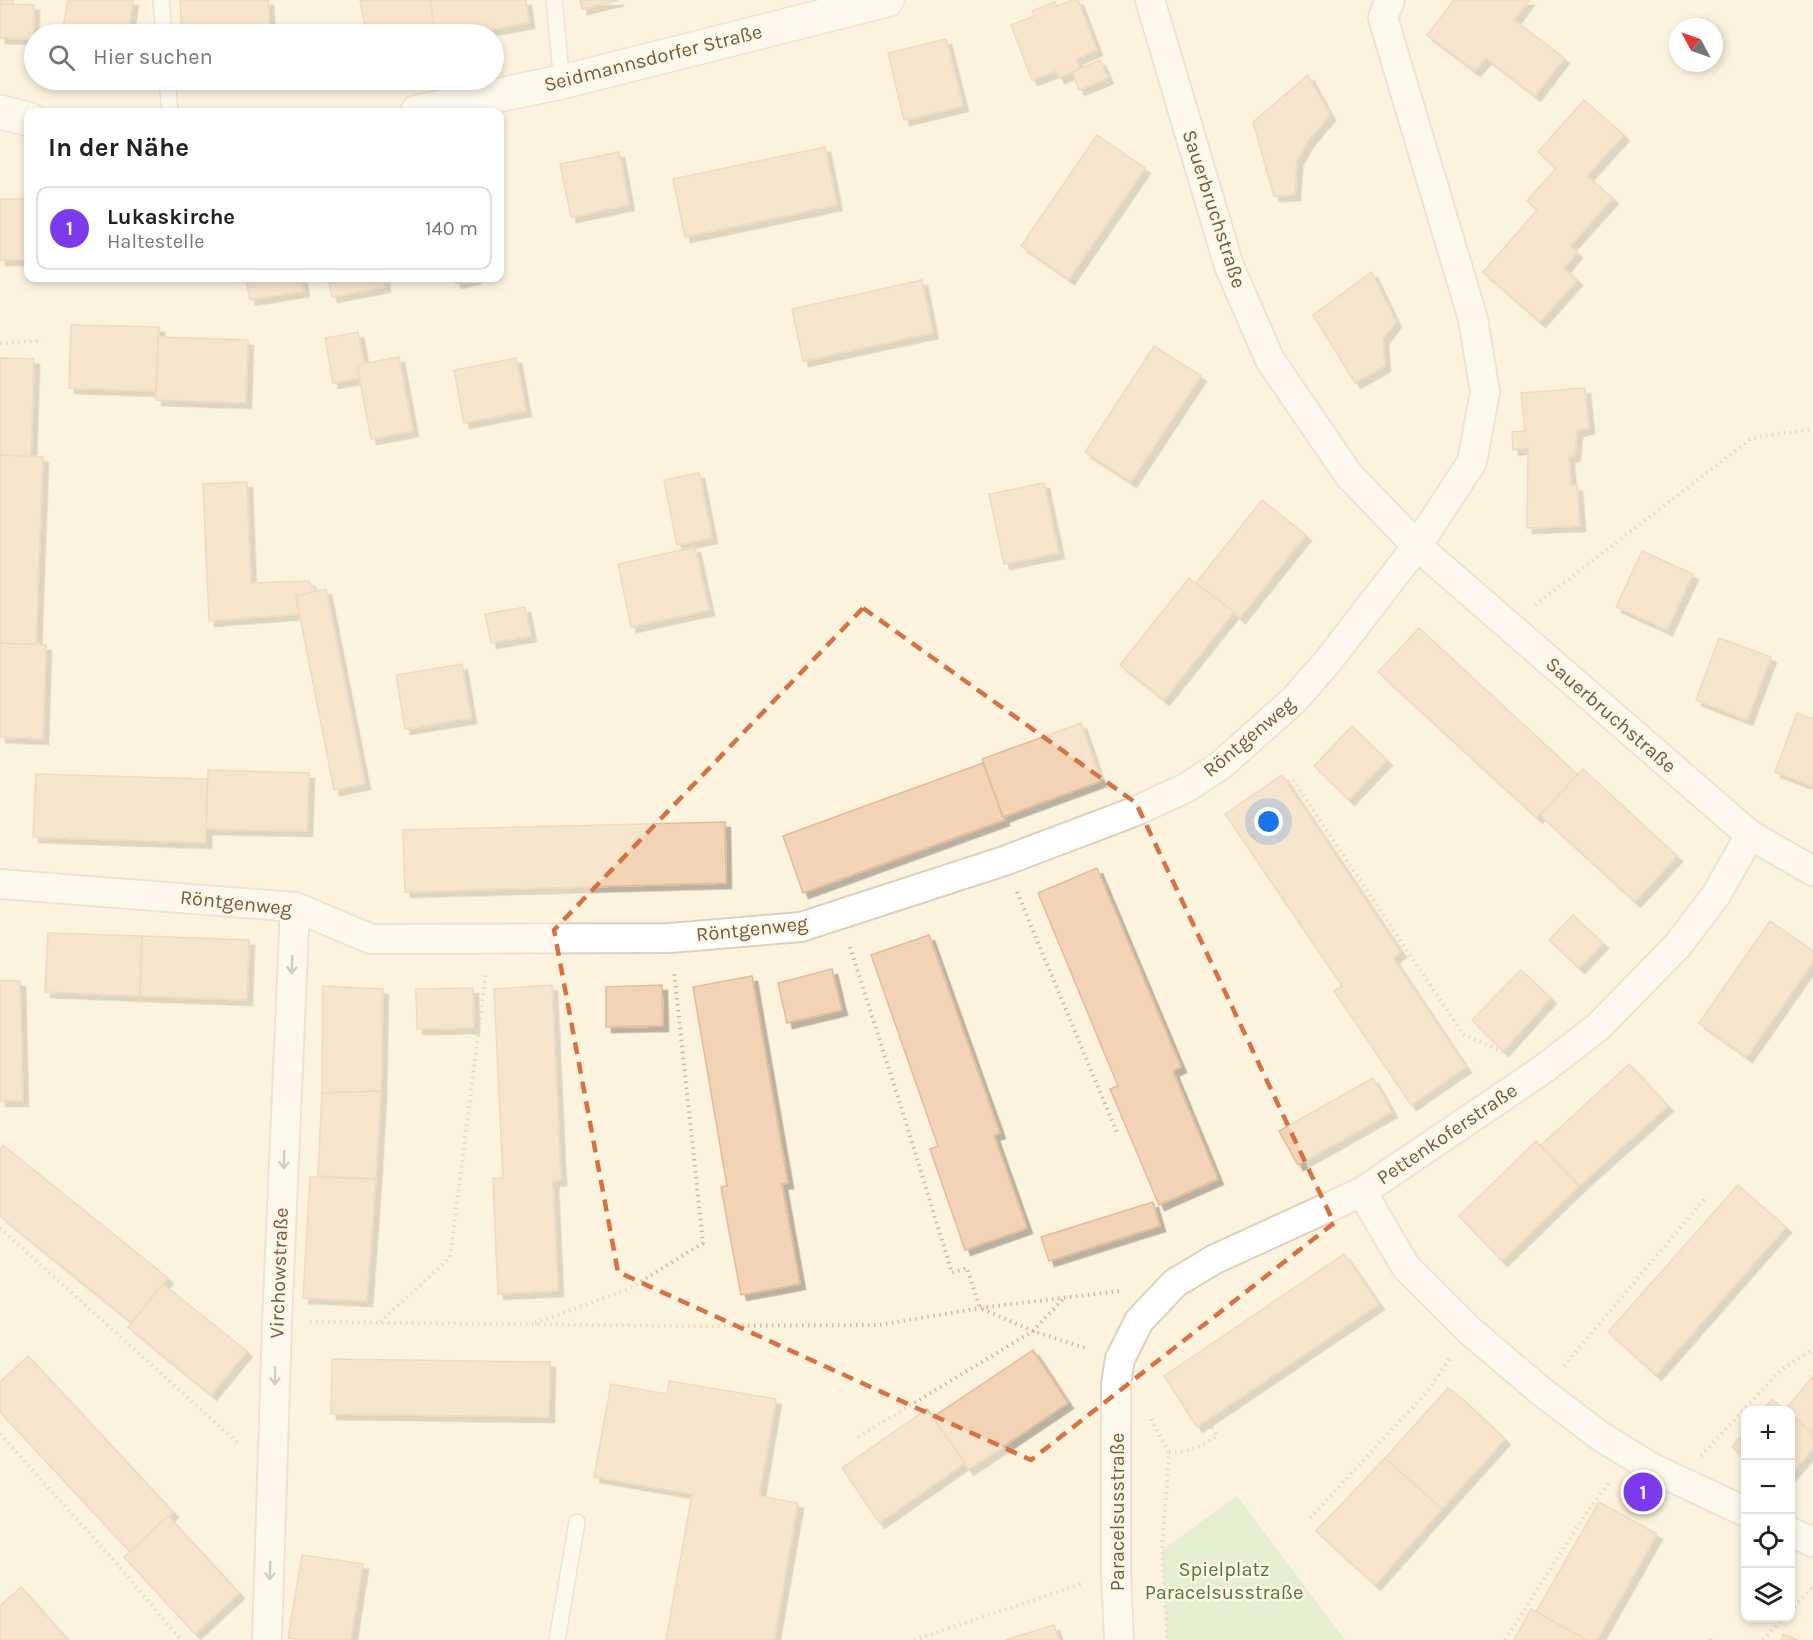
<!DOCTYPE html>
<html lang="de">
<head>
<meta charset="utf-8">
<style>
  :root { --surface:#fff; --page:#f2f2f2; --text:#202124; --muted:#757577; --line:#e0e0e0; --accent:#7c3aed }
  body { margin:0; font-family:Karla,sans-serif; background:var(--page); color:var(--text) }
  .controls { position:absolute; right:18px; bottom:18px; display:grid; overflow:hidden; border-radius:12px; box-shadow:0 3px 9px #0003 }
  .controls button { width:54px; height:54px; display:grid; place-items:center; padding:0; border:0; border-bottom:2px solid var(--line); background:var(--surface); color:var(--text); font:30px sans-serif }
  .compass { position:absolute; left:1669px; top:18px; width:54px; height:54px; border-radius:50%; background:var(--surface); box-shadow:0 3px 9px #0003; rotate:311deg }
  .you { position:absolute; left:1269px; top:822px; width:21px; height:21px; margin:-15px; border:4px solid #fff; border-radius:50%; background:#1a73e8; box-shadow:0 0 0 9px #1a73e833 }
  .badge { display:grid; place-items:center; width:39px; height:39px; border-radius:50%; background:var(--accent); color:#fff; font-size:20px; font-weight:700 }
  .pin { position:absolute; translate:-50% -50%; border:3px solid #fff; box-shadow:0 2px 6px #0006 }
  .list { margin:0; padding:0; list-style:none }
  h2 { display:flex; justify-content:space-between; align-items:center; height:78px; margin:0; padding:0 24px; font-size:26px }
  h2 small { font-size:20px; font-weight:400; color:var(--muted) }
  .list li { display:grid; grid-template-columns:39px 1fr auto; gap:18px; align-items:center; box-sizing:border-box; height:84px; margin:0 12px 12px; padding:0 12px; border:2px solid var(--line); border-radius:12px }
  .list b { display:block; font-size:22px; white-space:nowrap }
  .list p { margin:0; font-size:20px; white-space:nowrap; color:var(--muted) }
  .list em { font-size:20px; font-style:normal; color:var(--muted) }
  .icon { flex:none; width:33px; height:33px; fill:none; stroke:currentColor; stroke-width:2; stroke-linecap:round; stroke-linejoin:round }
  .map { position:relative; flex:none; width:1813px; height:1640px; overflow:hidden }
  .search { position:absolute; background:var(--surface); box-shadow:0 3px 9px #0003; left:24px; top:24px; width:480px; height:66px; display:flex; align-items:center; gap:15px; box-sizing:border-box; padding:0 21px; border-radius:33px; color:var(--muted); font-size:22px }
  .panel { position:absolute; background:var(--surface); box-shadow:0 3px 9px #0003; left:24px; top:108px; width:480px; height:174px; border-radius:12px }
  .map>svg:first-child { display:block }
  .green { fill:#cbe9bd }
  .building { fill:#f2d3b5; stroke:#e4bb96; stroke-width:1.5; filter:url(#shadow) }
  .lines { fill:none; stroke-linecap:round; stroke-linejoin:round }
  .lane-casing { stroke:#e0cfba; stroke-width:18 }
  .street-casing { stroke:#e0cfba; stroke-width:32 }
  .secondary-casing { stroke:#e5d1b8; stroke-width:36 }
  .path { stroke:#d6b699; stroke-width:4; stroke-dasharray:1.5 4.5; stroke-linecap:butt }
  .lane { stroke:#fff; stroke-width:15 }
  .street { stroke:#fff; stroke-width:28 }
  .secondary { stroke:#fff; stroke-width:33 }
  .oneway { stroke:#aa9c90 }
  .marked { fill:none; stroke:#d77141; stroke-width:4.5; stroke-dasharray:12 8; stroke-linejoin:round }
  .labels { text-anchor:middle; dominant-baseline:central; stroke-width:5; stroke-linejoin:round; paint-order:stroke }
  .street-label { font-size:20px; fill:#725a46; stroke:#fff7e4 }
  .park-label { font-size:20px; fill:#4b783f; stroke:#fff7e4 }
</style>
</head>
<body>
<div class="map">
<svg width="1813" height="1640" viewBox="0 0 1813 1640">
  <defs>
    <filter id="shadow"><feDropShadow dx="5.5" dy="5.5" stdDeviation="0" flood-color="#0004"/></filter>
  </defs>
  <rect width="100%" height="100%" fill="#fcf3de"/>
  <path class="green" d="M1237,1496L1345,1640H1167L1162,1550Z"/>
  <g class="building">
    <path d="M0,0H13V5L0,4Z"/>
    <path d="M68,0H133L128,34H62Z"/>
    <path d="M180,0H268L270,34H182Z"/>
    <path d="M360,0H430L436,34H366Z"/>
    <path d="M430,0H526L529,23L467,34H436Z"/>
    <path d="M580,0H619L582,9Z"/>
    <path d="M1072,0H1078L1097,50L1076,59L1080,69L1059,78L1056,71L1032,80L1011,25L1034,16L1032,11L1055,2L1057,6Z"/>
    <path d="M1454,0H1529L1514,20L1564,58L1535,96L1486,58L1475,71L1427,35Z"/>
    <path d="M0,4L34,5L33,39L0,38Z"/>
    <path d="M946,39L963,106L904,120L888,53Z"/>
    <path d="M1100,60L1108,78L1079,90L1072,72Z"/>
    <path d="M1308,75L1330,115L1308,141L1297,160L1295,195L1274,196L1253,122Z"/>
    <path d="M1584,100L1624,135L1587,176L1613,198L1570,246L1577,252L1564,268L1577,280L1540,322L1483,272L1537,210L1527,201L1556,168L1538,152Z"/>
    <path d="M1097,135L1145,168L1069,279L1021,246Z"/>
    <path d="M825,147L837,205L685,237L673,179Z"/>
    <path d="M619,152L629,205L571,217L560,164Z"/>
    <rect x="0" y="199" width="28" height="61"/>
    <path d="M1372,272L1396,322L1383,339L1385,366L1355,383L1313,315Z"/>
    <path d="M246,278H302L304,291L250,300Z"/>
    <path d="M328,278H384L385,287L332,297Z"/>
    <path d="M454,278H477L456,283Z"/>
    <path d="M922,280L933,333L803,361L792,309Z"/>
    <path d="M71,325L159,327L156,391L69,388Z"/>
    <path d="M358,332L364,364L357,365L360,378L333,383L325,338Z"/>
    <path d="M158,337L248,340L246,403L156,400Z"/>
    <path d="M1154,346L1201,376L1131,482L1085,452Z"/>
    <path d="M399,357L413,431L371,439L357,365Z"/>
    <path d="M0,358L34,359L31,457L0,455Z"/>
    <path d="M516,358L526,411L464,423L454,370Z"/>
    <path d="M1585,388L1589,428L1577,431L1575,455L1569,457L1571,485L1577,486L1580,526L1527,528L1528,448L1513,450L1512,432L1525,431L1521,393Z"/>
    <path d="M0,455L43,457L36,645L0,643Z"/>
    <path d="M699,473L712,538L677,545L664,480Z"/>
    <path d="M247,482L251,583L309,581L316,592L296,596L299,614L209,621L203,484Z"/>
    <path d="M1044,483L1059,553L1004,564L989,494Z"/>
    <path d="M1262,500L1306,535L1240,618L1196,583Z"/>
    <path d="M695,547L709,610L631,627L618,564Z"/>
    <path d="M1642,551L1693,574L1667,630L1616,607Z"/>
    <path d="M1189,578L1234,612L1164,700L1120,665Z"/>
    <path d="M326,589L365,784L334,790L296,596Z"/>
    <path d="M525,607L531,636L491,643L485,614Z"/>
    <path d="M1419,628L1578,775L1537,818L1378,672Z"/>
    <path d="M1719,638L1771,657L1747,720L1696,700Z"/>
    <path d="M0,643L46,645L43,739L0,737Z"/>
    <path d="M462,664L471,718L405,729L396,675Z"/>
    <path d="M1797,713L1813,719V786L1775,772Z"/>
    <path d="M1081,723L1101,781L1003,817L982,759Z"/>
    <path d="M1352,726L1387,760L1349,800L1314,766Z"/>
    <path d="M983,763L1004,820L803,893L783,836Z"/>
    <path d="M1583,769L1677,856L1635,902L1540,815Z"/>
    <path d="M208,770L309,773L307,831L206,829Z"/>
    <path d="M36,774L207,779L206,843L33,837Z"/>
    <path d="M1282,775L1401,952L1393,958L1466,1067L1411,1105L1334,991L1342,986L1225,814Z"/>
    <path d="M725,822L726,883L405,892L403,830Z"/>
    <path d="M1097,868L1181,1067L1173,1071L1218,1179L1159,1205L1110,1089L1118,1086L1038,893Z"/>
    <path d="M1573,915L1603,943L1579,968L1549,940Z"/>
    <path d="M1770,921L1813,951V962L1747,1057L1699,1023Z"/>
    <path d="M48,933L142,936L140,996L45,992Z"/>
    <path d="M929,935L1000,1133L994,1135L1027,1228L965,1250L930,1149L938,1146L871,955Z"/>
    <path d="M142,936L249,940L247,1000L140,996Z"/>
    <path d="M832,969L842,1010L787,1023L778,983Z"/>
    <path d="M1521,970L1551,998L1503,1051L1472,1020Z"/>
    <path d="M752,976L788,1183L782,1184L800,1284L741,1295L721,1187L727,1186L693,987Z"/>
    <path d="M0,981H20L23,1101H0Z"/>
    <path d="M552,985L561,1180L553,1181L558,1291L498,1294L493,1178H503L494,989Z"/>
    <path d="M662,985L663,1026L606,1027V987Z"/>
    <path d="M323,986L383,989L381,1091L322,1093Z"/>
    <path d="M473,988L474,1028L417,1029L416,989Z"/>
    <path d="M1629,1064L1668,1106L1579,1186L1540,1146Z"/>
    <path d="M1373,1078L1392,1112L1298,1165L1279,1131Z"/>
    <path d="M381,1091L376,1179L318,1176L322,1093Z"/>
    <path d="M1536,1141L1579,1186L1502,1261L1459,1216Z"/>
    <path d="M3,1145L168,1278L132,1323L0,1216V1149Z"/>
    <path d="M310,1177L376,1179L367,1301L303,1298Z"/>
    <path d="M1738,1185L1786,1227L1656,1375L1608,1332Z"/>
    <path d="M1153,1202L1160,1226L1049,1261L1041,1237Z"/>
    <path d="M1344,1254L1379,1304L1197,1427L1164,1376Z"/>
    <path d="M163,1284L247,1351L211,1395L128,1327Z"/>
    <path d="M1033,1350L1068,1403L968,1470L933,1417Z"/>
    <path d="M28,1356L173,1512L130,1552L0,1412V1382Z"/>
    <path d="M332,1359L550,1362L549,1417L331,1414Z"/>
    <path d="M1813,1376V1434L1790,1414V1410H1785Z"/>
    <path d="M669,1381L776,1399L759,1496L798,1503L774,1640H666L692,1494L594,1477L611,1384L667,1394Z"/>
    <path d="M1448,1388L1465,1401L1505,1439L1442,1509L1385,1458Z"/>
    <path d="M1772,1399L1785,1410H1786H1763Z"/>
    <path d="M927,1409L965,1463L879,1523L842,1468Z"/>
    <path d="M1790,1414L1813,1434V1449L1790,1475Z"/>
    <path d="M1746,1431V1459L1732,1447Z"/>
    <path d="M1385,1458L1442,1509L1375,1585L1316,1531Z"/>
    <path d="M1599,1502L1657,1534L1597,1640H1587L1536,1612Z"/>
    <path d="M168,1516L239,1593L195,1634L124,1557Z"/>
    <path d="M302,1555L363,1564L351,1640H302L288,1638Z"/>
    <path d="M21,1587L68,1640H0V1606Z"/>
    <path d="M1531,1609L1536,1612L1587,1640H1514Z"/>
    <path d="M1054,1625L1059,1640H1005Z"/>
    <path d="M1783,1634L1798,1640H1781Z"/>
  </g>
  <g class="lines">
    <defs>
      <g id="lane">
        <path d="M161,0L164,34"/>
        <path d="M554,0L562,82"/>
        <path d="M167,80L170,112"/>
        <path d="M557,1640L577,1522"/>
      </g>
      <g id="street">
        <path d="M1150,0L1229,266L1270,360L1348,474L1417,546L1750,835L1813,871"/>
        <path d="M0,884L295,907L371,939L670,938L801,927L1004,861L1131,813L1186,788L1221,765L1294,700L1328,661L1417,546L1472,462L1485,392L1473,319L1383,18L1390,0"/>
        <path d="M1362,1192L1406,1267L1469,1330L1542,1392L1600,1436L1652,1468L1746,1512"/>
        <path d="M1790,1532L1813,1542"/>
        <path d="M267,1640L277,1322L295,907"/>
        <path d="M1119,1640L1116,1572V1384L1120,1359L1139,1321L1175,1283L1215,1259L1362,1192L1542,1070L1598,1027L1678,945L1716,895L1750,835"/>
      </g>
      <g id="secondary">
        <path d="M0,112L28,119"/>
        <path d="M417,112L562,82L887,0"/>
      </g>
    </defs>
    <use href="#lane" class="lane-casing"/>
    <use href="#street" class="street-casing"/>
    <use href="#secondary" class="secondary-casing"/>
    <g class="path">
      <path d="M0,343L42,341"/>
      <path d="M1535,605L1752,438L1813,429"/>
      <path d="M1293,780L1463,1034L1506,1053"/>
      <path d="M1017,892L1118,1135"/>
      <path d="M850,947L903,1113L952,1273L967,1268L980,1308L1033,1331L1088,1349"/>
      <path d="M0,1228L239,1444"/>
      <path d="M310,1322L690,1326L879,1325L980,1308L1119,1291"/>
      <path d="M380,1322L450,1258L486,972"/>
      <path d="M535,1323L629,1289L703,1243L674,971"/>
      <path d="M1564,1366L1707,1196"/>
      <path d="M1151,1419L1169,1453L1162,1550L1167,1640"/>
      <path d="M0,1434L117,1564L181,1640"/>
      <path d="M858,1437L1033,1331L1063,1299"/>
      <path d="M1169,1453C1190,1451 1200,1448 1217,1436L1207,1420"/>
      <path d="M1701,1456L1781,1370L1813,1349"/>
      <path d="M1310,1518L1427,1392L1450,1358"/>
      <path d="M1790,1611L1813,1587"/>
      <path d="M914,1640L1084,1583"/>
      <path d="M1505,1640L1585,1515L1610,1481"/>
      <path d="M1710,1640L1711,1635"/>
      <path d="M1763,1640L1784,1618"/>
    </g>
    <use href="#lane" class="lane"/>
    <use href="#street" class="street"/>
    <use href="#secondary" class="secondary"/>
  </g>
  <defs><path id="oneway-shaft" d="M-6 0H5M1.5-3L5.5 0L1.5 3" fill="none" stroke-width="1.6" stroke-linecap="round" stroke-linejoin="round" transform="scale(1.5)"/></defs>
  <g class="oneway">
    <use href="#oneway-shaft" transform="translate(292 965) rotate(92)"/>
    <use href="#oneway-shaft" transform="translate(284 1160) rotate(92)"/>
    <use href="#oneway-shaft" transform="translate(275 1376) rotate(91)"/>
    <use href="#oneway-shaft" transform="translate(270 1571) rotate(92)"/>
  </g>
  <path d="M0 0H1813V1640H0ZM863,608L1136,803L1334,1223L1031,1460L618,1272L554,930Z" fill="#fcf3de" fill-opacity=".55" fill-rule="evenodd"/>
  <path class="marked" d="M863,608L1136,803L1334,1223L1031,1460L618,1272L554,930Z"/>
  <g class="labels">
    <g class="street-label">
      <text transform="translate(653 58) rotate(-14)">Seidmannsdorfer Straße</text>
      <text transform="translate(1214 209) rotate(72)">Sauerbruchstraße</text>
      <text transform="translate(1611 715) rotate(41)">Sauerbruchstraße</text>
      <text transform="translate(1249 737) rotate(-40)">Röntgenweg</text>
      <text transform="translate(236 903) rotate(6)">Röntgenweg</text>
      <text transform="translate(752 929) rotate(-6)">Röntgenweg</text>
      <text transform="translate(1447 1134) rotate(-34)">Pettenkoferstraße</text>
      <text transform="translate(279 1273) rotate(-88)">Virchowstraße</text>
      <text transform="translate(1117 1512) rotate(-90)">Paracelsusstraße</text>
    </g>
    <g class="park-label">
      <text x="1224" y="1569">Spielplatz<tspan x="1224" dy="23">Paracelsusstraße</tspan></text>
    </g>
  </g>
</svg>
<div class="controls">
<button>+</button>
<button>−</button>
<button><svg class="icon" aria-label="locate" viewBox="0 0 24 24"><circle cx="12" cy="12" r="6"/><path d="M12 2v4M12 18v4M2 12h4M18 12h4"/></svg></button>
<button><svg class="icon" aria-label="layers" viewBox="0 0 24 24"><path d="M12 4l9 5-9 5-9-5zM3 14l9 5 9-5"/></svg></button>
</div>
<svg class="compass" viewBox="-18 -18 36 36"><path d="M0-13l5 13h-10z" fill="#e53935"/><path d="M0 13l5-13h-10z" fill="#757577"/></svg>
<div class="you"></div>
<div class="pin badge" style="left:1643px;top:1492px">1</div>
<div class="search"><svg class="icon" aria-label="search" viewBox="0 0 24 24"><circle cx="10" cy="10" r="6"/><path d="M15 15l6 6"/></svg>Hier suchen</div>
<section class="panel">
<h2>In der Nähe<small></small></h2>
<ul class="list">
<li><span class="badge">1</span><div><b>Lukaskirche</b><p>Haltestelle</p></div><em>140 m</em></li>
</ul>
</section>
</div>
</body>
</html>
